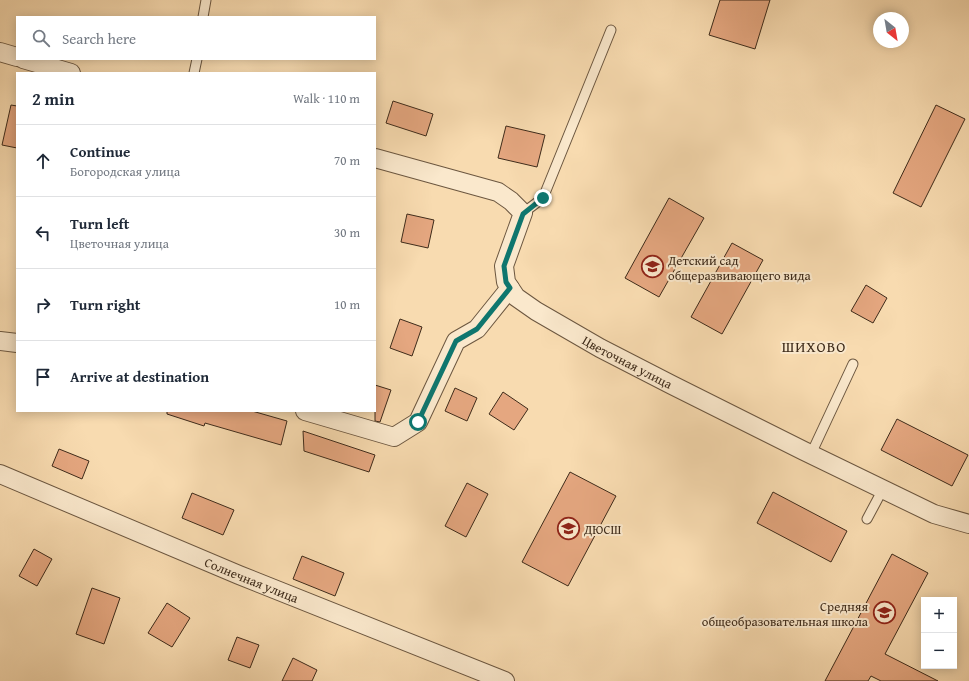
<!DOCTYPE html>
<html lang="en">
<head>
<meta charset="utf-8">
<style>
  :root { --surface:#fff; --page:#f2f2f3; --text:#1f2937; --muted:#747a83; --line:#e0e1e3 }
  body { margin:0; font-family:"Gentium Book Plus",serif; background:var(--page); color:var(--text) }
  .controls { position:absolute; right:12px; bottom:12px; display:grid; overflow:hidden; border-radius:0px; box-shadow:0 2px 10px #0003 }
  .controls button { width:36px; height:36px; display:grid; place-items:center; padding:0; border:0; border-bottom:1px solid var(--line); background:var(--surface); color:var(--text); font:20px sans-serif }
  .compass { position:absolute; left:873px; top:12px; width:36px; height:36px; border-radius:50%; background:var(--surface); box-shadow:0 2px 10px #0003; rotate:149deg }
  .stop { position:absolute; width:12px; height:12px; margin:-9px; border:3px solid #0f766e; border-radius:50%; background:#fff }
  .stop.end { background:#0f766e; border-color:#fff; box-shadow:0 1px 4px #0008 }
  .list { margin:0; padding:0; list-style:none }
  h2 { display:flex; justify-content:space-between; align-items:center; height:52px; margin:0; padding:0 16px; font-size:17px }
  h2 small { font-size:13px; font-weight:400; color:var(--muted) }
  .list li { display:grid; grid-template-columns:26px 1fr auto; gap:12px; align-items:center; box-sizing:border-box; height:72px; padding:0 16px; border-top:1px solid var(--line) }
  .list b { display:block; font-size:15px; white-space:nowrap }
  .list p { margin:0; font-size:13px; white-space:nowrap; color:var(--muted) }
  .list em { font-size:13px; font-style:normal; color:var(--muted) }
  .icon { flex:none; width:22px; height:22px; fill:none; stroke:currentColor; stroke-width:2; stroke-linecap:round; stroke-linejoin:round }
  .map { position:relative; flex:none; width:969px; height:681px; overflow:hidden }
  .search { position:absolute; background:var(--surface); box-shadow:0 2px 10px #0003; left:16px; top:16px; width:360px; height:44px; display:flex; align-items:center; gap:10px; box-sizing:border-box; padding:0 14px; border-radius:0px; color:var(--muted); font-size:15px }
  .panel { position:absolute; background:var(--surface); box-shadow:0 2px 10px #0003; left:16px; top:72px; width:360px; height:340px; border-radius:0px }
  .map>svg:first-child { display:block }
  .building { fill:#e5a780; stroke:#3e2b1a }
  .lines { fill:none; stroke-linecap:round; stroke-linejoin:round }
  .service-casing { stroke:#6c5740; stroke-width:11 }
  .minor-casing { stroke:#6c5740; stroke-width:20 }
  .service { stroke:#fae8cc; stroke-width:9 }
  .minor { stroke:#fae8cc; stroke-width:18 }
  .route { stroke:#0f766e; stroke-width:5 }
  .labels { text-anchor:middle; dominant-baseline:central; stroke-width:4; stroke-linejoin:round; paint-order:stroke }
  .poi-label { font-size:13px; fill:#3e2b1a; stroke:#fae8cc; text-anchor:start }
  .street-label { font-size:13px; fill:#3e2b1a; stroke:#fae8cc }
  .quarter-label { font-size:15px; letter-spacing:1px; fill:#3e2b1a; stroke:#fae8cc }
</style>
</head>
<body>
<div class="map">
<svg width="969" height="681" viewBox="0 0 969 681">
  <rect width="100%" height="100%" fill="#f8dbb0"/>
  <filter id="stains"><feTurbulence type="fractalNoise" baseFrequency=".005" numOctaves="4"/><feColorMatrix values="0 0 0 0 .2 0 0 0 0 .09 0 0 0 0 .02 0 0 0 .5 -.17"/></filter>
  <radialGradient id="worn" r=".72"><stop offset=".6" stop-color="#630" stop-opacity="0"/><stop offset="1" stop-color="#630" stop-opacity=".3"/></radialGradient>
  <g class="building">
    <path d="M720,0H770L755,49L709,35Z"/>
    <path d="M393,101L433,114L426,136L386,123Z"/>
    <path d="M11,105L17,106V148L2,145Z"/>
    <path d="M936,105L965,119L921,207L893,193Z"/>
    <path d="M506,126L545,135L537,167L498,158Z"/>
    <path d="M669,198L704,218L659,297L625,278Z"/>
    <path d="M407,214L434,220L428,248L401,242Z"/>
    <path d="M732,243L763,260L722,334L691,317Z"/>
    <path d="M866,285L887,298L873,323L851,311Z"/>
    <path d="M400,319L422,327L412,356L390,348Z"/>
    <path d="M375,385L391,390L380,422L375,421Z"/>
    <path d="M455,388L477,398L467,421L445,411Z"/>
    <path d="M503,392L528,409L514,430L489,414Z"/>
    <path d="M167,411H252L287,421L281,445L205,423L204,426L167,414Z"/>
    <path d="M897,419L968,455L952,486L881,450Z"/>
    <path d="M303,431L375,455L369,472L304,451Z"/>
    <path d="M59,449L89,461L82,479L52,466Z"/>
    <path d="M570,472L616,496L568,586L522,562Z"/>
    <path d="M467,483L488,494L466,537L445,526Z"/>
    <path d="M773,492L847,531L831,562L757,523Z"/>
    <path d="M192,493L234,510L223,535L182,518Z"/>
    <path d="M34,549L52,559L37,586L19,576Z"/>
    <path d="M892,554L928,573L885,654L938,681H881L871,676L868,681H825Z"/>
    <path d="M302,556L344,573L335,596L293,579Z"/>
    <path d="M92,588L120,598L104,644L76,634Z"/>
    <path d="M167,603L190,618L172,647L148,633Z"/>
    <path d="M237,637L259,645L250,668L228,660Z"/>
    <path d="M293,658L317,670L312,681H282Z"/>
  </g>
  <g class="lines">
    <defs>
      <g id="service">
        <path d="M203,17L206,0"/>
        <path d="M194,73L197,59"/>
        <path d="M523,213L543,198L611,30"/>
        <path d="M811,454L853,364"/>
        <path d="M867,519L883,489"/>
      </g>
      <g id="minor">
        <path d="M0,52L17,57"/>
        <path d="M23,59L71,73"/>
        <path id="s1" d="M375,158L498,192L511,201L523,213L504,266L506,282L516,297L536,311L600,348L672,385L804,451L934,514L969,524"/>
        <path d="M0,341L17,343"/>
        <path d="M305,411L394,437L418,422L456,341L477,329L510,288"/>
        <path id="s2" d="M0,474L239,575L505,681"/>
      </g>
    </defs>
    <use href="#service" class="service-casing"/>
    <use href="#minor" class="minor-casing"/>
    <use href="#service" class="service"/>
    <use href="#minor" class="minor"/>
  </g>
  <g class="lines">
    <path class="route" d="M418,422L456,341L477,329L510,288L506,282L504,266L523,214L543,198"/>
  </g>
  <defs>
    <symbol id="school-ring" viewBox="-11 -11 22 22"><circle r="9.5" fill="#fae8cc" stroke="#8f2418" stroke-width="1.5"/><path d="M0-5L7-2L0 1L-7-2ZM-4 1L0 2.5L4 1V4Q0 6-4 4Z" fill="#8f2418"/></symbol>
  </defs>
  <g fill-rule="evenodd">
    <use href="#school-ring" x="640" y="254" width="25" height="25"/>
    <use href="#school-ring" x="556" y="516" width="25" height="25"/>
    <use href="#school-ring" x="872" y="600" width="25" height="25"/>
  </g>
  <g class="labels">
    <g class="poi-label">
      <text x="668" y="260">Детский сад<tspan x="668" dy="15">общеразвивающего вида</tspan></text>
      <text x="584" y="529">ДЮСШ</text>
      <text x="868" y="606" text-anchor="end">Средняя<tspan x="868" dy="15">общеобразовательная школа</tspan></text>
    </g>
    <g class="street-label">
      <text stroke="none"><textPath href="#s1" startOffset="380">Цветочная улица</textPath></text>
      <text stroke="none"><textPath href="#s2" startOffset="273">Солнечная улица</textPath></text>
    </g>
    <g class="quarter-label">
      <text x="814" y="346">ШИХОВО</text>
    </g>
  </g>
  <rect width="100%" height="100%" filter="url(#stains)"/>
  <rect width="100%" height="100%" fill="url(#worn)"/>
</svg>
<div class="controls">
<button>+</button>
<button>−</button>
</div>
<svg class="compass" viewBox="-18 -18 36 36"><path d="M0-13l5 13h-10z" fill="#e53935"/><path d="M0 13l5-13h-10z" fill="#747a83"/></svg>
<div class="stop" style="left:418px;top:422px"></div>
<div class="stop end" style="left:543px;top:198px"></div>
<div class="search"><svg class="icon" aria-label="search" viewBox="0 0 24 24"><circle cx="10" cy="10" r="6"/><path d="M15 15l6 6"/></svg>Search here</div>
<section class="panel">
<h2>2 min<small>Walk · 110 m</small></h2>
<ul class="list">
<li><svg class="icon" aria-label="ahead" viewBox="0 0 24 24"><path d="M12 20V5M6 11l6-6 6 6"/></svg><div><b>Continue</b><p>Богородская улица</p></div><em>70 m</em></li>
<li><svg class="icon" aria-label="left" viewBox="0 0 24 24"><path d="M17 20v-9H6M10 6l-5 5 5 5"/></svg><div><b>Turn left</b><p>Цветочная улица</p></div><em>30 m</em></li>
<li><svg class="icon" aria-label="right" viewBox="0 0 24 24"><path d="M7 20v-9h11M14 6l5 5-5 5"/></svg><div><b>Turn right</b></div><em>10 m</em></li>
<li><svg class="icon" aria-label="arrive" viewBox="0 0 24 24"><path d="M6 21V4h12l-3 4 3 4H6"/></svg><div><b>Arrive at destination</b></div></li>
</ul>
</section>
</div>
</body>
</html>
